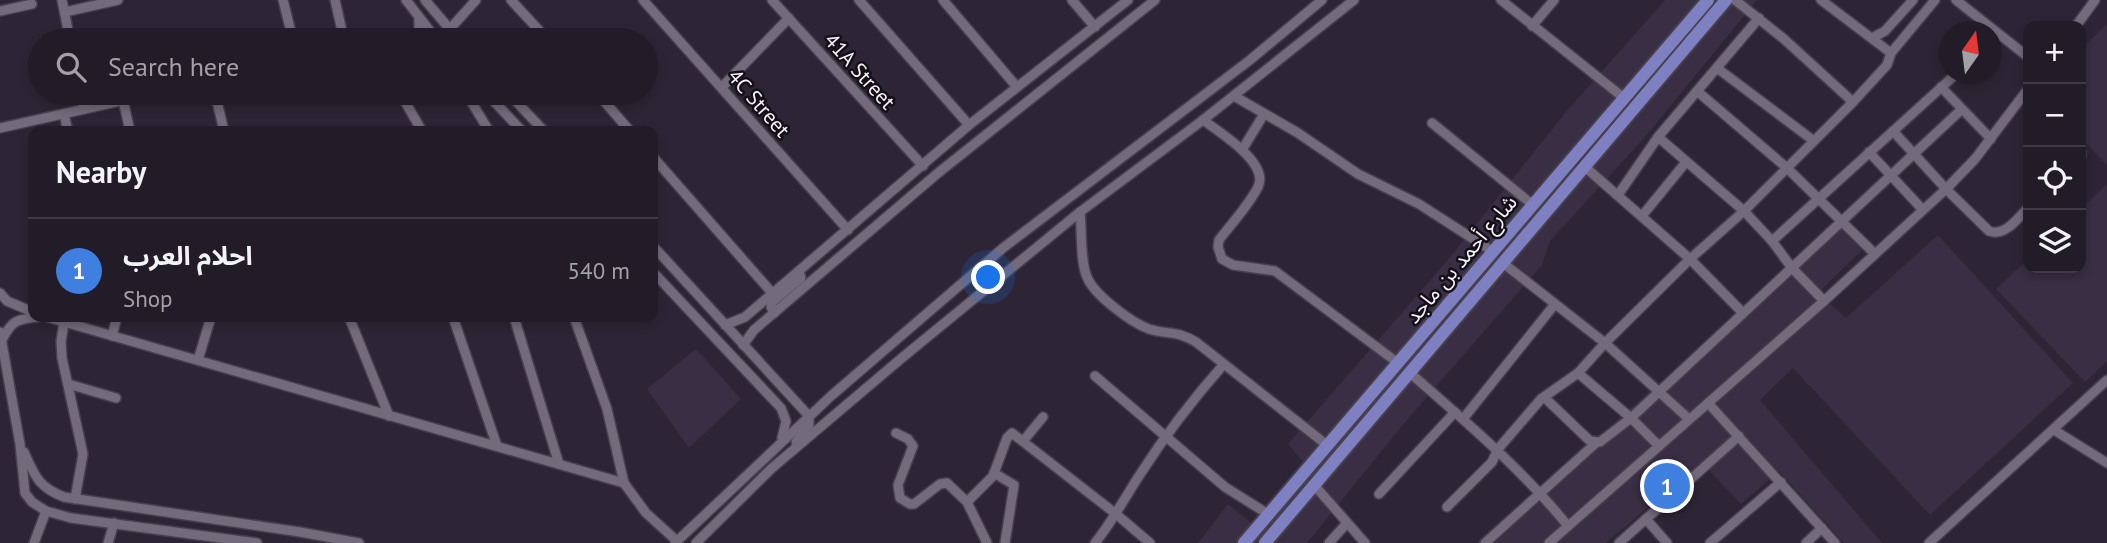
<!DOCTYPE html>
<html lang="en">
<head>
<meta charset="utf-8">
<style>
  :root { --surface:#221c28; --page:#2a2530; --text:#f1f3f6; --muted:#a2a1a8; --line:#3f3a45; --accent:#0b8043 }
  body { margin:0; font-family:"PT Sans","Noto Sans Arabic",sans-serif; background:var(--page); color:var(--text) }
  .controls { position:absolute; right:21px; top:21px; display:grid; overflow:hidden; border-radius:14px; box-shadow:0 4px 10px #0003 }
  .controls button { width:63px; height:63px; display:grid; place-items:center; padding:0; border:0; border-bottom:2px solid var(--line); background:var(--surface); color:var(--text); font:35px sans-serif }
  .compass { position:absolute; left:1939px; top:21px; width:63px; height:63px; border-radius:50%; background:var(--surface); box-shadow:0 4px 10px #0003; rotate:14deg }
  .you { position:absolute; left:989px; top:278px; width:24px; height:24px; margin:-18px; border:5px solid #fff; border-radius:50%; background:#1a73e8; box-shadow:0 0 0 10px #1a73e833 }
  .badge { display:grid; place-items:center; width:46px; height:46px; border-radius:50%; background:var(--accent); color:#fff; font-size:23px; font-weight:700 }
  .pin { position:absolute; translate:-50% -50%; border:4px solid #fff; box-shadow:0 2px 7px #0006 }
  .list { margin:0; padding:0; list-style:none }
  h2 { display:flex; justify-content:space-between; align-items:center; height:91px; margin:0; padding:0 28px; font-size:30px }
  h2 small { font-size:23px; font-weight:400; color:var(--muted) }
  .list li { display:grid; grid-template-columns:46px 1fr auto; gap:21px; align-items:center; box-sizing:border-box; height:105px; padding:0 28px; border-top:2px solid var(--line) }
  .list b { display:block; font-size:26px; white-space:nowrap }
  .list p { margin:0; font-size:23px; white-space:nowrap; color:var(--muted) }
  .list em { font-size:23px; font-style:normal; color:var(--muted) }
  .icon { flex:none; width:38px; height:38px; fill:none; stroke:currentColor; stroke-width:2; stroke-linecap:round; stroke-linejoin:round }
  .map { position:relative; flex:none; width:2107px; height:543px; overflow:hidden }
  .search { position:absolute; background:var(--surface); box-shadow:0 4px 10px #0003; left:28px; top:28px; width:630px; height:77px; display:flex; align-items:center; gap:18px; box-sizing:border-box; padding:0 24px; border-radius:38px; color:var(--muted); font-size:26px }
  .panel { position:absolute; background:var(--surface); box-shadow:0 4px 10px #0003; left:28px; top:126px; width:630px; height:196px; border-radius:14px }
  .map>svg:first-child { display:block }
  .built { fill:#392e43 }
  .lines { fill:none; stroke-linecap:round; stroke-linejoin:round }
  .minor-casing { stroke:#46404d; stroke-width:12 }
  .major-casing { stroke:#46404d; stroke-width:16 }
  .minor { stroke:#736a7c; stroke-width:9 }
  .major { stroke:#7e80c2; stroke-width:12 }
  .labels { text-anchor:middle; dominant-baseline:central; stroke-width:5; stroke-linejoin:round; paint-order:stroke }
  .street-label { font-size:21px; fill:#f6f1fb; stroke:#141017 }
</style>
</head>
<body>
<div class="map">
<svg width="2107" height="543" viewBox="0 0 2107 543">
  <rect width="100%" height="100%" fill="#2d2535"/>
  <g class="built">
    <path d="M1665,0H1757L1646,136L1550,241L1542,265L1406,421L1307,543H1198L1228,504L1269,538L1316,478L1288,444L1446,262L1566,112Z"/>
    <path d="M2107,24V165L2081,138V49Z"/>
    <path d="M2107,184V361L2085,382L1996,289L2028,259V268H2081V209Z"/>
    <path d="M1839,226L1862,250L1818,293L1846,318L1938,235L2073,383L1930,515L1793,368L1760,400L1882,543H1844L1779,471L1741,504L1701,462L1606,543H1477Z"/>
    <path d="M696,349L741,399L689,448L647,389Z"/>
  </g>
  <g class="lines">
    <defs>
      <g id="minor">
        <path d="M62,0L70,40"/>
        <path d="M283,0L293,40"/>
        <path d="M335,0L344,40"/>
        <path d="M406,0L437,40"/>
        <path d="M425,0L459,40"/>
        <path d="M511,0L548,40"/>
        <path d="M643,0L848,230"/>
        <path d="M772,0L923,166"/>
        <path d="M859,0L969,125"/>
        <path d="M943,0L1017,87"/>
        <path d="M1072,0L1095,27"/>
        <path d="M1501,0L1624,98"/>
        <path d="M1735,0L1784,39L1853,102"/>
        <path d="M1821,0L1891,53"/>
        <path d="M1956,0L2028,57"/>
        <path d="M0,11L32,4"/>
        <path d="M65,12L118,0"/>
        <path d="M1532,26L1554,0"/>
        <path d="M2076,26L2095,0"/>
        <path d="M449,30L476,0"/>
        <path d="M1872,38L1885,31L1913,0"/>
        <path d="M413,40L419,33V19"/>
        <path d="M1992,42L1999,35"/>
        <path d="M1717,68L1814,141"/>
        <path d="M722,87L789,18"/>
        <path d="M1941,87L1991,139"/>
        <path d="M1697,91L1787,168L1875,254"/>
        <path d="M81,93L84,109"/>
        <path d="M215,93L224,131"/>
        <path d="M400,93L422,131"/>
        <path d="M466,93L489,131"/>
        <path d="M486,93L522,131"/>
        <path d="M508,93L544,131"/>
        <path d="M597,93L630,131"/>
        <path d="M1234,96L1298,133L1358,174L1419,204L1492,251"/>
        <path d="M123,100L130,131"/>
        <path d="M64,114L68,131"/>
        <path d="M1203,120C1219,132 1270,163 1258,187C1249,205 1232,223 1219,240L1218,247L1222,259L1233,265L1275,271L1398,363"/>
        <path d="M1432,123L1533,205"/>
        <path d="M0,128L156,93"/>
        <path d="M1893,131L1946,189L1989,231C2005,237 2017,219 2028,208"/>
        <path d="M1658,137L1744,211L1772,241L1792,268L1824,301"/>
        <path d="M1242,150L1264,114"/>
        <path d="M1869,152L1923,210"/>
        <path d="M2081,152V155"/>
        <path d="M653,157L773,294"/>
        <path d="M1584,166L1690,259L1743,313"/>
        <path d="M1618,195L1658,137L1759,18"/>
        <path d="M1080,212C1082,230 1080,262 1087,277C1094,295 1132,323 1149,329C1168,335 1176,330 1196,342L1327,445"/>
        <path d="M1642,216L1686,162"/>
        <path d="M1772,241L1956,74"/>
        <path d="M653,246L809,416V426L796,442"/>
        <path d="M1503,263L1605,343L1689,419"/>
        <path d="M653,272L781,408L786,421L782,438"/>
        <path d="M0,293L7,301L33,312"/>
        <path d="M774,313L771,307L772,302L801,278L799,271"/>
        <path d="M47,317L624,483"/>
        <path d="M349,317L389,416"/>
        <path d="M453,317L497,446"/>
        <path d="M514,317L559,464"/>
        <path d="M574,317L607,409L624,483L646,513L677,541"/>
        <path d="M64,322L61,342L62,358L83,454L75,499"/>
        <path d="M725,325L745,317L969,125L1128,0"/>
        <path d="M0,332L20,444L25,493L32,502L46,511L71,518L257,543"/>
        <path d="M112,336L117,317"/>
        <path d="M2,340C12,320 17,319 39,317"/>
        <path d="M743,345L754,330L938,173L1155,0"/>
        <path d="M198,360L211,317"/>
        <path d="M1409,372C1465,421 1521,468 1568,526"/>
        <path d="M1578,373L1631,418L1659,446"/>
        <path d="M1095,376L1225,487L1268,514"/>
        <path d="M68,384L116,398"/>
        <path d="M1544,397L1590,441L1600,442L1631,418L1962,109"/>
        <path d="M1708,403L1835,543"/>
        <path d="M1463,419L1555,304"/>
        <path d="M2054,430L2107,463"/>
        <path d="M896,433L908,439L913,446L898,485L900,498L910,504H914L940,484L947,483L967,502L987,543"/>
        <path d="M1024,440L1043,417"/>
        <path d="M24,452C35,476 38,487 64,497L300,532L359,543"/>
        <path d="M994,473L1014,485L1005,543"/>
        <path d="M1315,486L1365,543"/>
        <path d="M1379,494L1455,412"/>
        <path d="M967,502L993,476L1007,438L1012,433L1116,514L1150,543"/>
        <path d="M1447,507L1492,462L1498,449L1541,399L1578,373L1605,343L1690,259L1744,211L1853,102L1887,65L1891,53L1935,0"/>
        <path d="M1646,519L1667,543"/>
        <path d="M34,543L46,511"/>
        <path d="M108,543L114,523"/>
        <path d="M675,543L831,396L1003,248L1250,60L1322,0"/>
        <path d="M696,543L772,468L903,357L1080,212L1203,120L1354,0"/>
        <path d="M1095,543C1112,522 1124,499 1139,476C1164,437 1193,399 1224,364"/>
        <path d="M1329,543L1347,523"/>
        <path d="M1485,543L1596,443"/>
        <path d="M1549,543L1824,301L1946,189L1975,159L2028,89"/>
        <path d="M1619,543L1739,436"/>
        <path d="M1710,543L1781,482"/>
        <path d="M1806,543L1822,528"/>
        <path d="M1929,543L2107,380"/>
      </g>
      <g id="major">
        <path d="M1244,543L1708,0"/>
        <path d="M1265,543L1726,0"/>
      </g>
    </defs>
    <use href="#minor" class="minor-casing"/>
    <use href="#major" class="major-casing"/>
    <use href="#minor" class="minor"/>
    <use href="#major" class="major"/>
  </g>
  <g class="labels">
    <g class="street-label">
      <text transform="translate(860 71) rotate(48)">41A Street</text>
      <text transform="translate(759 103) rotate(49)">4C Street</text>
      <text transform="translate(1461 259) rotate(-50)">شارع أحمد بن ماجد</text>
    </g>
  </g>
</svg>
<div class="controls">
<button>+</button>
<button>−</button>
<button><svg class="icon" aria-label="locate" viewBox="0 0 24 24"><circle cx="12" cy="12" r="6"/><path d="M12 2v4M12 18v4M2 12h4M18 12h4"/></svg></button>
<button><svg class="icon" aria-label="layers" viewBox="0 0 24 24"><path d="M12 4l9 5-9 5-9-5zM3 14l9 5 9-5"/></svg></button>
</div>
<svg class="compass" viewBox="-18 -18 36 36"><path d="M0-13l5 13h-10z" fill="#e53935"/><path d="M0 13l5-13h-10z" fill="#a2a1a8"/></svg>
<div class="you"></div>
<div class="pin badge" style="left:1667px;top:486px;background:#3f7fe0">1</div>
<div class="search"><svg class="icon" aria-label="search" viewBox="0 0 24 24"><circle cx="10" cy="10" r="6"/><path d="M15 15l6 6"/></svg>Search here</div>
<section class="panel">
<h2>Nearby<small></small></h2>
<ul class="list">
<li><span class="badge" style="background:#3f7fe0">1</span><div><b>احلام العرب</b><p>Shop</p></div><em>540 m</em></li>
</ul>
</section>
</div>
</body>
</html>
